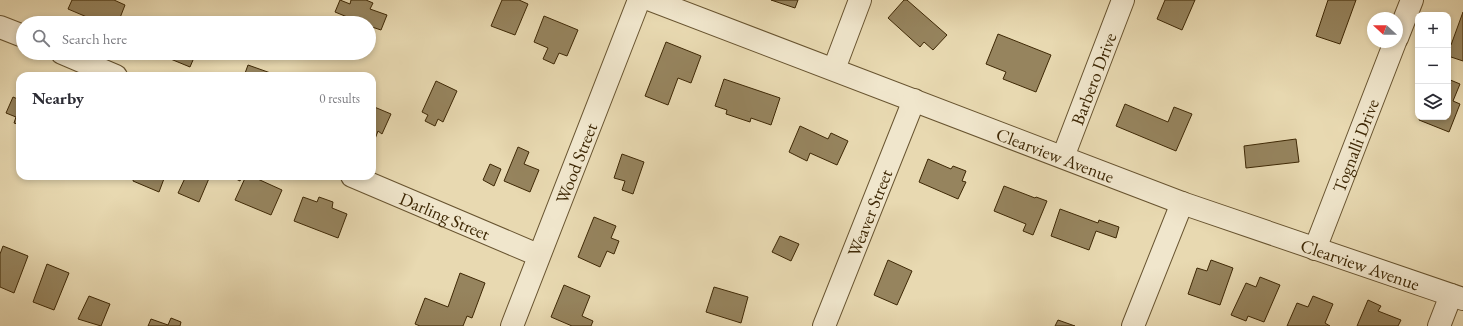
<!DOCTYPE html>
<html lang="en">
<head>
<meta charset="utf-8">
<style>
  :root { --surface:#fff; --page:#f2f2f3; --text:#2b2b33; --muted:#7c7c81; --line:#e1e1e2 }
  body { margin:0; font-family:"EB Garamond",serif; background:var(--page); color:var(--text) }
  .controls { position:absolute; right:12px; top:12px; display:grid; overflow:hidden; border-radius:8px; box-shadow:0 2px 6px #0003 }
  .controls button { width:36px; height:36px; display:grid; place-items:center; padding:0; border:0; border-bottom:1px solid var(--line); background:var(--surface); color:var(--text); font:20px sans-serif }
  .compass { position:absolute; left:1367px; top:12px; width:36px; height:36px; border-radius:50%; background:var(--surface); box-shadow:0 2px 6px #0003; rotate:291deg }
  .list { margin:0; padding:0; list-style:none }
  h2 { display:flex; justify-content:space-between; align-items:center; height:52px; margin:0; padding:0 16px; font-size:17px }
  h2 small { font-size:13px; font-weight:400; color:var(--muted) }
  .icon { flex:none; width:22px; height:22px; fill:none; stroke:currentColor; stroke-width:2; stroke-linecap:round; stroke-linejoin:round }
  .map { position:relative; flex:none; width:1463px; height:326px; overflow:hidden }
  .search { position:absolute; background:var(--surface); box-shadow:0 2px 6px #0003; left:16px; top:16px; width:360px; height:44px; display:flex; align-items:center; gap:10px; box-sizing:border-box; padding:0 14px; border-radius:22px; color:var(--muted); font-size:15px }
  .panel { position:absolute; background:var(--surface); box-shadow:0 2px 6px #0003; left:16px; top:72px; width:360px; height:108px; border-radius:12px }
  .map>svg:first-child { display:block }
  .building { fill:#96845e; stroke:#3e2805 }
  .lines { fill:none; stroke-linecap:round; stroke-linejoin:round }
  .minor-casing { stroke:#685430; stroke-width:24 }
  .minor { stroke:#f0e6cc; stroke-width:22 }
  .labels { text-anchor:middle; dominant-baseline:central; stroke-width:4; stroke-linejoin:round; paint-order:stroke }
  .street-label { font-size:18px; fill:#3e2805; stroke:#f0e6cc }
</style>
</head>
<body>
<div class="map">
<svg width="1463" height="326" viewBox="0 0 1463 326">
  <rect width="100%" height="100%" fill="#e8d9b1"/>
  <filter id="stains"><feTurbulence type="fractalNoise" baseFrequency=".005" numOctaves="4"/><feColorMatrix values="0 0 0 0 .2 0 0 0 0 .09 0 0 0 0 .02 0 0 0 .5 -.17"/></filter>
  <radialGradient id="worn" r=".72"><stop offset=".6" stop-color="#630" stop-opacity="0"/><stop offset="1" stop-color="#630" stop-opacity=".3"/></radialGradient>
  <g class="building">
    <path d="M72,0H114L125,5L118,23H101L68,9Z"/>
    <path d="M340,0L350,4L351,0H366L373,3L370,9L387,15L381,30L369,26V23H362L335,12Z"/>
    <path d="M502,0H519L528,4L515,35L491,26Z"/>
    <path d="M771,0H798L795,8Z"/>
    <path d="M904,0H907L947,35L933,50L924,42L920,47L888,18Z"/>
    <path d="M1165,0H1195L1182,30L1157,19Z"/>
    <path d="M1328,0H1356L1340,44L1316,36Z"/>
    <path d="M1463,12V61L1448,56V44L1451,45Z"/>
    <path d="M544,16L578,30L567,56L559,53L554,64L543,59L548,48L534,42Z"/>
    <path d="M998,34L1051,55L1036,92L1003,79L1006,72L986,64Z"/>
    <path d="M666,42L701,56L691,83L678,78L668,105L645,96Z"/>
    <path d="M156,53H196L190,67Z"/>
    <path d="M248,65L279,76H244Z"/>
    <path d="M724,79L780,98L771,125L751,118L750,122L726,114L727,110L715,106Z"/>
    <path d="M1448,79L1460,84L1453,101L1460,104L1449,132L1419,120L1420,117H1448Z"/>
    <path d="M436,81L457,91L443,122L438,119L435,126L425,121L428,115L422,112Z"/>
    <path d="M13,97L20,100V125L14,123L16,117L6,113Z"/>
    <path d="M1125,104L1168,122L1174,107L1192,114L1176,151L1116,126Z"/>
    <path d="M372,106L391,114L382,134L378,131L375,139L372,138Z"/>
    <path d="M800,126L828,139L831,133L848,141L837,165L810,153L807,161L789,152Z"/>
    <path d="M1296,139L1299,162L1246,168L1244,146Z"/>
    <path d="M518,147L529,152L524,164L539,170L530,192L504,181Z"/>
    <path d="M622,154L644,162L633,194L622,190L625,181L614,178Z"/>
    <path d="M928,159L951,169L953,166L966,171L962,181L966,182L958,199L919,182Z"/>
    <path d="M490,164L501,169L494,186L483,180Z"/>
    <path d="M134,176H165L159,192L133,181Z"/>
    <path d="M186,176H210L199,202L178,193Z"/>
    <path d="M230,176H242L240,181Z"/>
    <path d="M246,176H251L282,190L271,215L235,200Z"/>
    <path d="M1004,186L1035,198L1036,197L1047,201L1033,235L1023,231L1026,224L994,211Z"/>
    <path d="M303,197L317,202L319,197L333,202L332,208L347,214L338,238L294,221Z"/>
    <path d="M1060,209L1098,223L1099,220L1119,227L1116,238L1096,231L1089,250L1051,236Z"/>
    <path d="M594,217L616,226L611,238L619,241L614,254L607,251L600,267L578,257Z"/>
    <path d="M780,236L799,244L791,261L772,252Z"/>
    <path d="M3,246L28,256L14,293L0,287V254Z"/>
    <path d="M888,260L912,271L897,305L874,295Z"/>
    <path d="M1211,260L1233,268L1220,305L1188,294L1197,268L1207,271Z"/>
    <path d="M47,264L69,273L54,310L33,302Z"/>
    <path d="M460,273L485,283L472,318L467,316L463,326H420L415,324L425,298L448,307Z"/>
    <path d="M1260,277L1280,285L1264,322L1248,316L1246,321L1231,315L1246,283L1256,287Z"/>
    <path d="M564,285L590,296L582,316L593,321L591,326H572L551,317Z"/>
    <path d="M714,287L748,297L741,323L706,312Z"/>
    <path d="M89,296L110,304L101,326L78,319Z"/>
    <path d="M1313,296L1333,304L1325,323L1330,326H1287L1297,303L1308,307Z"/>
    <path d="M1368,300L1381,306L1378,311L1401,320L1398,326H1357Z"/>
    <path d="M171,318L181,322L180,326H148L151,319L168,325Z"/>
    <path d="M1058,320L1075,326H1055Z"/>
  </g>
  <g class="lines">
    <defs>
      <g id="minor">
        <path id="s1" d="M651,0L1182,203L1463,299"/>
        <path d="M0,27L23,36"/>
        <path d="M1397,38L1412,0"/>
        <path d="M62,53L116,76"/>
        <path d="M834,69L860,0"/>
        <path id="s2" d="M1063,157L1123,0"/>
        <path id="s3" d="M352,176L538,255"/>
        <path id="s4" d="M1315,249L1395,42"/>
        <path id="s5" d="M512,326L639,0"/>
        <path id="s6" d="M824,326L914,100"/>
        <path d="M1133,326L1182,203"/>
        <path d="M1439,326L1451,295"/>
      </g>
    </defs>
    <use href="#minor" class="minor-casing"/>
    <use href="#minor" class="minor"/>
  </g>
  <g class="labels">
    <g class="street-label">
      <text stroke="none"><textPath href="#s2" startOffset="84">Barbero Drive</textPath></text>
      <text stroke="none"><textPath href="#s4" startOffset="111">Tognalli Drive</textPath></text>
      <text stroke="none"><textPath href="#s1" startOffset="433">Clearview Avenue</textPath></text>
      <text stroke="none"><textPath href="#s5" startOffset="175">Wood Street</textPath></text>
      <text stroke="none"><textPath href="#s6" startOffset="122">Weaver Street</textPath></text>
      <text stroke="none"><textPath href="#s3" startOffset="101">Darling Street</textPath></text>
      <text stroke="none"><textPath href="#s1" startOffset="757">Clearview Avenue</textPath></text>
    </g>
  </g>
  <rect width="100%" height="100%" filter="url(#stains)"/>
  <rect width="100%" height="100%" fill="url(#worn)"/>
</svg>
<div class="controls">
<button>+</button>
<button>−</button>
<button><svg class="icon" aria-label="layers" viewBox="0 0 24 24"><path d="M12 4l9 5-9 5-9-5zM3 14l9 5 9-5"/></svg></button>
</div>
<svg class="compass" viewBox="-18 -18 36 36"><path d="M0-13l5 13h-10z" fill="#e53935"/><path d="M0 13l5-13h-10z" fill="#7c7c81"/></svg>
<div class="search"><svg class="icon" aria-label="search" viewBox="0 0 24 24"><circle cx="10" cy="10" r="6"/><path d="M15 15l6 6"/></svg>Search here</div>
<section class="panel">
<h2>Nearby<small>0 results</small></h2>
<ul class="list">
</ul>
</section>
</div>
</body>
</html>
